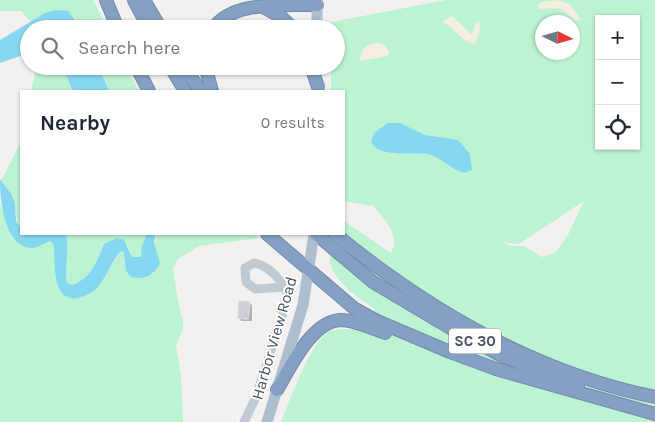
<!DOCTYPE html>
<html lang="en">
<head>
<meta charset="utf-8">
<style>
  :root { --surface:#fff; --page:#f6f6f7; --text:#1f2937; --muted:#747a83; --line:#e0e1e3 }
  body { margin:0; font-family:Karla,sans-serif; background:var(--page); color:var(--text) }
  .controls { position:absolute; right:15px; top:15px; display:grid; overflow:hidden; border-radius:0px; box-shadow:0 1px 4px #0004 }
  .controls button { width:45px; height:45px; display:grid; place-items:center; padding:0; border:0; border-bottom:1px solid var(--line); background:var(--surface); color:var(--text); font:25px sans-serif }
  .compass { position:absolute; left:535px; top:15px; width:45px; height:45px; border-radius:50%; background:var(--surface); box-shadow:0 1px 4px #0004; rotate:95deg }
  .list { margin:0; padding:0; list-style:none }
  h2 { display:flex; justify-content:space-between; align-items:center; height:65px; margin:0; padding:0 20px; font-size:21px }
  h2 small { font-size:16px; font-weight:400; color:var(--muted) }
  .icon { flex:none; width:28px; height:28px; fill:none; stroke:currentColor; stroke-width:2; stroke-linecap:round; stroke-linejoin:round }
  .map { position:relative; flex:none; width:655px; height:422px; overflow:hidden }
  .search { position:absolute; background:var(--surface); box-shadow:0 1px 4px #0004; left:20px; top:20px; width:325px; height:55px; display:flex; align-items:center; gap:12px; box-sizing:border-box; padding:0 18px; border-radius:28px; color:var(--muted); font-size:19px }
  .panel { position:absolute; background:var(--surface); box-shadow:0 1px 4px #0004; left:20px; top:90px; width:325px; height:145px; border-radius:0px }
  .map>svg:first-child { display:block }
  .green { fill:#bcf3d3; fill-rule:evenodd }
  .sand { fill:#f4efe0 }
  .water { fill:#86d8f2 }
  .building { fill:#cccfd5; stroke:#d4d6dc; filter:url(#shadow) }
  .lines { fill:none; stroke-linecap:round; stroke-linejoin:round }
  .highway-casing { stroke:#708bae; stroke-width:14 }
  .minor { stroke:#c0cad3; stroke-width:9 }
  .major { stroke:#aebed1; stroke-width:11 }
  .highway { stroke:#85a0c2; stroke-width:12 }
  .labels { text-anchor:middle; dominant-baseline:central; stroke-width:4; stroke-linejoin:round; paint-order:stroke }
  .shield { fill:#fff; stroke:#7e868f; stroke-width:1 }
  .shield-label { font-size:15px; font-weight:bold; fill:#46525f }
  .street-label { font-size:16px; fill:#46525f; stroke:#fff }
</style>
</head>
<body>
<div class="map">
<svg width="655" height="422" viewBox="0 0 655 422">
  <defs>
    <filter id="shadow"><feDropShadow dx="3" dy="3" stdDeviation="0" flood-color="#0004"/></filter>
  </defs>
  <rect width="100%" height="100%" fill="#f3f0f0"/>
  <g class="green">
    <path d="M0,0H93L108,29H82L76,18L36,19L31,22L21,11H0Z"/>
    <path d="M446,0H655V422H281C290,402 311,338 331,331C341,328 351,329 361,330L375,309C359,298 333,282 330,261C329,253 332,242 334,234H344V221L391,253C401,235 385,220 373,206L344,201V91H331V66H336V29H332V22ZM599,19H636V146H599ZM542,22H572V52H542ZM584,201L568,235L555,253L542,257L524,246H511L504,242L519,244Z"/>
    <path d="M37,66H62L73,91H31Z"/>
    <path d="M98,66H126L139,91H109Z"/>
    <path d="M21,142V228C15,220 17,215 15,205C14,196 7,188 1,181Z"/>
    <path d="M0,204L13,238L39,246L50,241L54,245L60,292L99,286L121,251L124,252L137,278L153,274L156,234H255L259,238L199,246L178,259L173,268L177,296L183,323V329L176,345L181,376L183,422H0Z"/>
    <path d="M66,234H147L142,245L141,257H132L128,246L104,244C97,262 91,278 71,285L67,283C64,267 70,251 66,234Z"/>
  </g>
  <g class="sand">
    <path d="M556,0L570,4L581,20H575L560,8L540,9L537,5L542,2Z"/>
    <path d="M452,16L471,34L473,33L474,26L479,20L480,30L475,44C461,42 455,27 442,22Z"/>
    <path d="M379,43L385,45L389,52L388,56L360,61C360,49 366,44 379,43Z"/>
  </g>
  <g class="water">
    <path d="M56,10L68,11L82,29H29V53L0,63V40L45,13Z"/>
    <path d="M62,66H98L109,91H73Z"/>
    <path d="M388,123H400L425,135L458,140L470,154L472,170L465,173C451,170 442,157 427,154C412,152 379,158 371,142L374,133Z"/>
    <path d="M0,179L12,195L15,204L16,221L21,228V234H66C70,251 64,267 67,283L72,285C91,278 97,262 104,244L117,238L124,240L132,257H141L142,245L147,234H156L154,242L160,264C152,276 146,280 131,277L126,271L124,252L121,251C112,261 108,274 100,284C95,291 88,295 81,297C51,306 55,263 54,245L50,241C44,243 38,248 32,248C4,247 0,200 0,179Z"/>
  </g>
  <path class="building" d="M239,301L250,302L248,319L238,318Z"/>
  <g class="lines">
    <defs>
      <g id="highway">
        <path d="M106,0L118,29"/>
        <path d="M134,0L149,29"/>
        <path d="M144,0L161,29"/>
        <path d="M263,7L281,17L294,29"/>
        <path d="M213,29C232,0 284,6 317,5"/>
        <path d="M136,66L149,91"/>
        <path d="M170,66L185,91"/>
        <path d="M183,66L201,91"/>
        <path d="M205,66L212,91"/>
        <path d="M311,66L318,87"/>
        <path d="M267,234L355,309L377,321L450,352L496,369L655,414"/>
        <path d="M316,234L373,282L447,326L502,356L578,386"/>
        <path d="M335,234C428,310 536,373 655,397"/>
        <path d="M277,390C290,368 311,322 340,320C355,320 371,328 385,333"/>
      </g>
    </defs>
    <use href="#highway" class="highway-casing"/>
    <path class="minor" d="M244,422L256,397L288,297C284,281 269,266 254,263L245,268L246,282L255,289L286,287"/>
    <g class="major">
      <path d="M317,0V29"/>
      <path d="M267,422L303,305L314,234"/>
    </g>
    <use href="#highway" class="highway"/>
  </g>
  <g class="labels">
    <rect class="shield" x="449" y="328.5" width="52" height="25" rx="4"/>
    <g class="shield-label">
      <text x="475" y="341">SC 30</text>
    </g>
    <g class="street-label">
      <text transform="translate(274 338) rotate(-74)">Harbor View Road</text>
    </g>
  </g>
</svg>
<div class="controls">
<button>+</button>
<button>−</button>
<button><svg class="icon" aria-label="locate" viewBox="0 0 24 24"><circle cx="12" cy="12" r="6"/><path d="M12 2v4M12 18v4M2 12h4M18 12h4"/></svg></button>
</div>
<svg class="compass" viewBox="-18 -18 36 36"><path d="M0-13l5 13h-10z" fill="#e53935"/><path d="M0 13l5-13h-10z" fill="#747a83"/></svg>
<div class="search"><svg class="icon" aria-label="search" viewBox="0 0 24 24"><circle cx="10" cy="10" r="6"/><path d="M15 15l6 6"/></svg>Search here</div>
<section class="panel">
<h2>Nearby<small>0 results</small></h2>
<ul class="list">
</ul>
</section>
</div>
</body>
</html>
